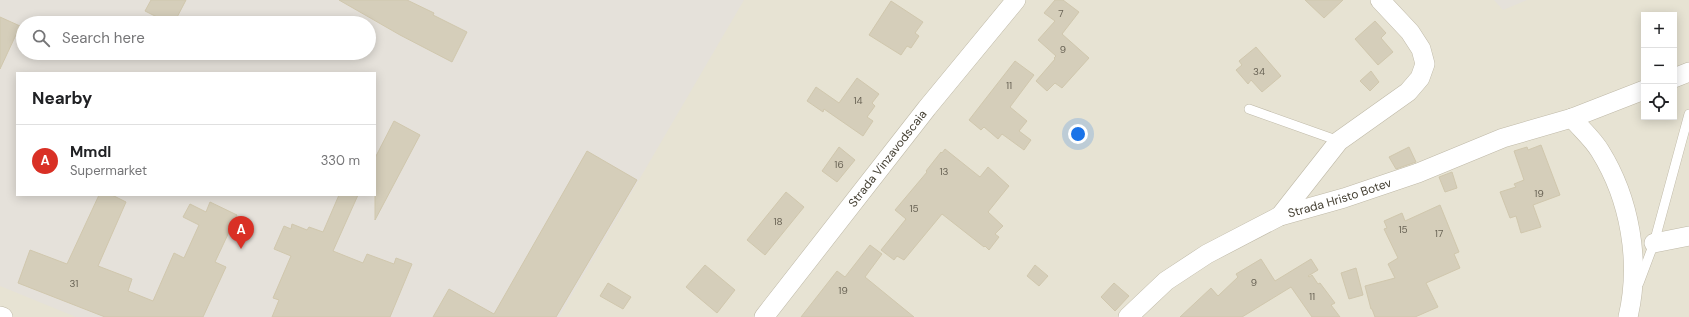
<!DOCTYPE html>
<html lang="en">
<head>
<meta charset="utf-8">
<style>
  :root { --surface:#fff; --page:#f6f6f6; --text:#202124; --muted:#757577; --line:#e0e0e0; --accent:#d93025 }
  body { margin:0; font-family:"DM Sans",sans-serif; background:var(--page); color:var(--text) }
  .controls { position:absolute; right:12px; top:12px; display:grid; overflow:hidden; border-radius:0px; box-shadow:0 2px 10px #0003 }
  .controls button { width:36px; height:36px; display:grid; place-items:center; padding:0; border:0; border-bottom:1px solid var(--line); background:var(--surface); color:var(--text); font:20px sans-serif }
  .you { position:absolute; left:1078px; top:134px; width:14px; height:14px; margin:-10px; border:3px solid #fff; border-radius:50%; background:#1a73e8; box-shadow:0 0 0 6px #1a73e833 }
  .badge { display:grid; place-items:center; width:26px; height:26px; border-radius:50%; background:var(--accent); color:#fff; font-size:13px; font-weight:700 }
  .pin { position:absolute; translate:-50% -33px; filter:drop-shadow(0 1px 2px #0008) }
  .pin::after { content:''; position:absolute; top:21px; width:14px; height:12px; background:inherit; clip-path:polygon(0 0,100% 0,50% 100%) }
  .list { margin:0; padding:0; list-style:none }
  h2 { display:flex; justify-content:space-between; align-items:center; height:52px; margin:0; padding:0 16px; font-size:17px }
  h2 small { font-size:13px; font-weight:400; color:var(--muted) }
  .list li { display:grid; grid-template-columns:26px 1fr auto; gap:12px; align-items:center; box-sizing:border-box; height:72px; padding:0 16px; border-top:1px solid var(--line) }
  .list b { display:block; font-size:15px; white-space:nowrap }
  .list p { margin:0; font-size:13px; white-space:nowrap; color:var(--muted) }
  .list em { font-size:13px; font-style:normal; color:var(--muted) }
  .icon { flex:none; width:22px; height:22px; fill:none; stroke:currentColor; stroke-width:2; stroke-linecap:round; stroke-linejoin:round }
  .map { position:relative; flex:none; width:1689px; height:317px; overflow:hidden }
  .search { position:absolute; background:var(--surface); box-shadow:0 2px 10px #0003; left:16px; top:16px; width:360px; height:44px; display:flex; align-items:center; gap:10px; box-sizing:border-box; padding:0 14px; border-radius:22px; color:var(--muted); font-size:15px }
  .panel { position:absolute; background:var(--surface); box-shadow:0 2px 10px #0003; left:16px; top:72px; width:360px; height:124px; border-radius:0px }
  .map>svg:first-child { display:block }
  .residential { fill:#e7e3d3; fill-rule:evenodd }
  .industrial { fill:#e5e1da; fill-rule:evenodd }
  .building { fill:#d5ceba; stroke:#d0c7ad }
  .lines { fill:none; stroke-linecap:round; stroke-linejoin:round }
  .service-casing { stroke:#bfb9a7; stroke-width:10 }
  .minor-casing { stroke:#bfb9a7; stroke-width:20 }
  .service { stroke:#fff; stroke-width:9 }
  .minor { stroke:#fff; stroke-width:19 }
  .labels { text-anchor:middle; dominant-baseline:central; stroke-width:3; stroke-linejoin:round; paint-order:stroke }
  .number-label { font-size:10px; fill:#6a6456 }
  .street-label { font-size:12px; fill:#464134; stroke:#fff }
</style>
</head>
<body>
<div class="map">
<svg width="1689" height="317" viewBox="0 0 1689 317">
  <rect width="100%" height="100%" fill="#f3f0e5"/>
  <path class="residential" d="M0,0H1689V317H0ZM1644,15H1674V117H1644ZM23,23H369V53H23ZM17,73H375V195H17Z"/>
  <g class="industrial">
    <path d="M0,0H744L559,317H76L0,286ZM23,23H369V53H23ZM17,73H375V195H17Z"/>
    <path d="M1494,0H1527L1503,10Z"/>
  </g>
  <g class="building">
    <path d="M151,0H186L174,23H169L145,11Z"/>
    <path d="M339,0H407L434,13L433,15L467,32L452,62L400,35Z"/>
    <path d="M1055,0H1063L1079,12L1062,34L1089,58L1062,88L1055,83L1047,91L1036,81L1055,59L1054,58L1056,56L1038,40L1055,21L1044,13Z"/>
    <path d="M1305,0H1343L1324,18Z"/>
    <path d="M891,1L923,22L915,33L919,36L911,48L907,46L901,55L869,35Z"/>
    <path d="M0,17L20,26L0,69Z"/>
    <path d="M1375,21L1386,33L1381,38L1393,52L1378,65L1355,39Z"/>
    <path d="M1256,47L1281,76L1262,92L1251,80L1248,84L1236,70L1242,65L1239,61Z"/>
    <path d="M1015,61L1034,75L1010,107L1027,121L1019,131L1031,140L1024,150L1002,134L998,139L984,127L981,130L969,120Z"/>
    <path d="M1371,71L1379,82L1370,91L1360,81Z"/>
    <path d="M857,78L879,94L872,103L875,106L867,117L873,121L863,136L824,109L823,112L807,101L816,87L839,103Z"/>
    <path d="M394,121L420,135L375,220V158Z"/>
    <path d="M1541,145L1560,195L1533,205L1541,227L1521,233L1516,216L1510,218L1500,192L1516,187L1514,184L1524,180L1514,151L1527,147L1528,150Z"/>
    <path d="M839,147L855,160L837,182L822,171Z"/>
    <path d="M1409,147L1416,162L1396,169L1389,157Z"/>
    <path d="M945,149L980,177L988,167L1009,186L988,212L1003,226L995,234L999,237L989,250L985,246L984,247L942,214L904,260L897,256L894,260L881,250L906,219L895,210L927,172L926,171L941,152L942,153Z"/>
    <path d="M587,151L637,180L556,317H433L449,289L494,314Z"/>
    <path d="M1452,172L1457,188L1445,192L1439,177Z"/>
    <path d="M786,192L804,207L765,255L747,240Z"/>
    <path d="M99,195H112L126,202L98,266L132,279L128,291L153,301L174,253L184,258L199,225L183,217L190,204L206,212L210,202L237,215L215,262L226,267L203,317H105L18,283L30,250L67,264Z"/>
    <path d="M339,195H358L333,251L363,263L367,254L394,264L396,258L412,264L390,317H272L279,300L273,298L291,256L274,249L284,226L291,229L292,224L307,230L309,227L323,232Z"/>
    <path d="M1440,205L1459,252L1454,254L1460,268L1426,283L1438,307L1415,317H1375L1372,309H1371L1365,286L1395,278L1388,264L1398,258L1384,229L1387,228L1384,221L1402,213L1405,221Z"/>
    <path d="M870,245L882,254L865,277L914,317H801L837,271L845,277Z"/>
    <path d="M1261,259L1275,281L1311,259L1318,270L1308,276L1309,277L1312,275L1318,284L1320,283L1335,303L1331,305L1340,317H1312L1291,287L1242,317H1180L1211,288L1218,296L1238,277L1236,274Z"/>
    <path d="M705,265L735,290L717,313L686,287Z"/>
    <path d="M1035,265L1048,276L1039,286L1027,276Z"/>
    <path d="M1356,268L1363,295L1349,299L1341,273Z"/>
    <path d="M608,283L631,297L623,309L600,296Z"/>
    <path d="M1114,283L1129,296L1115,311L1101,297Z"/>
  </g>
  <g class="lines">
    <defs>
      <g id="service">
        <path d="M1249,109L1339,141"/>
        <path d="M1639,283L1654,243L1689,114"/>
      </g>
      <g id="minor">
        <path d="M1674,78L1689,72"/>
        <path d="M1572,118C1581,129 1593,139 1600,151C1630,199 1641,262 1628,317"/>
        <path d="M1280,216L1339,141L1408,92L1420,78L1425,64L1421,49L1410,32L1380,0"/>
        <path d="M1654,243L1689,236"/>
        <path d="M0,316L3,317"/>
        <path id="s1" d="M764,317L927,108L1016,0"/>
        <path id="s2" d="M1128,317L1166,281L1207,254L1280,216L1344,198L1418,173L1503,138L1572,118L1644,90"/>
      </g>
    </defs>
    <use href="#service" class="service-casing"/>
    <use href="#minor" class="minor-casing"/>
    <use href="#service" class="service"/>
    <use href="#minor" class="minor"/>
  </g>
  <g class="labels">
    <g class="number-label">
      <text x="1061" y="13">7</text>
      <text x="1063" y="49">9</text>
      <text x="1259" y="71">34</text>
      <text x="1009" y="85">11</text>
      <text x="858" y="100">14</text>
      <text x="839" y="164">16</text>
      <text x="944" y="171">13</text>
      <text x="1539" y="193">19</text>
      <text x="914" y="208">15</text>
      <text x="778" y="221">18</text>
      <text x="1403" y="229">15</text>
      <text x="1439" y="233">17</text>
      <text x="1254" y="282">9</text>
      <text x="74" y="283">31</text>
      <text x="843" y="290">19</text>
      <text x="1312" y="296">11</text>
    </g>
    <g class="street-label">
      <text stroke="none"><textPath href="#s1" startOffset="201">Strada Vinzavodscaia</textPath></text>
      <text stroke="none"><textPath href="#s2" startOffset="246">Strada Hristo Botev</textPath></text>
    </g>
  </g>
</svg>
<div class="controls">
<button>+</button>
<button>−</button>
<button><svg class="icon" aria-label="locate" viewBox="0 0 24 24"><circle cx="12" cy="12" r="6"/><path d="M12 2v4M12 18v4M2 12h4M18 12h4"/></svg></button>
</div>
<div class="you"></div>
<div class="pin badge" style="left:241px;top:249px">A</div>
<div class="search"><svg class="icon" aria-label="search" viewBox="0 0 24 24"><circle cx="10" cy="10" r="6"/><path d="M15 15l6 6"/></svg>Search here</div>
<section class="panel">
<h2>Nearby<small></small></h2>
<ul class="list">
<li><span class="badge">A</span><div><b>Mmdl</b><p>Supermarket</p></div><em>330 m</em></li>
</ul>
</section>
</div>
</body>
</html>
